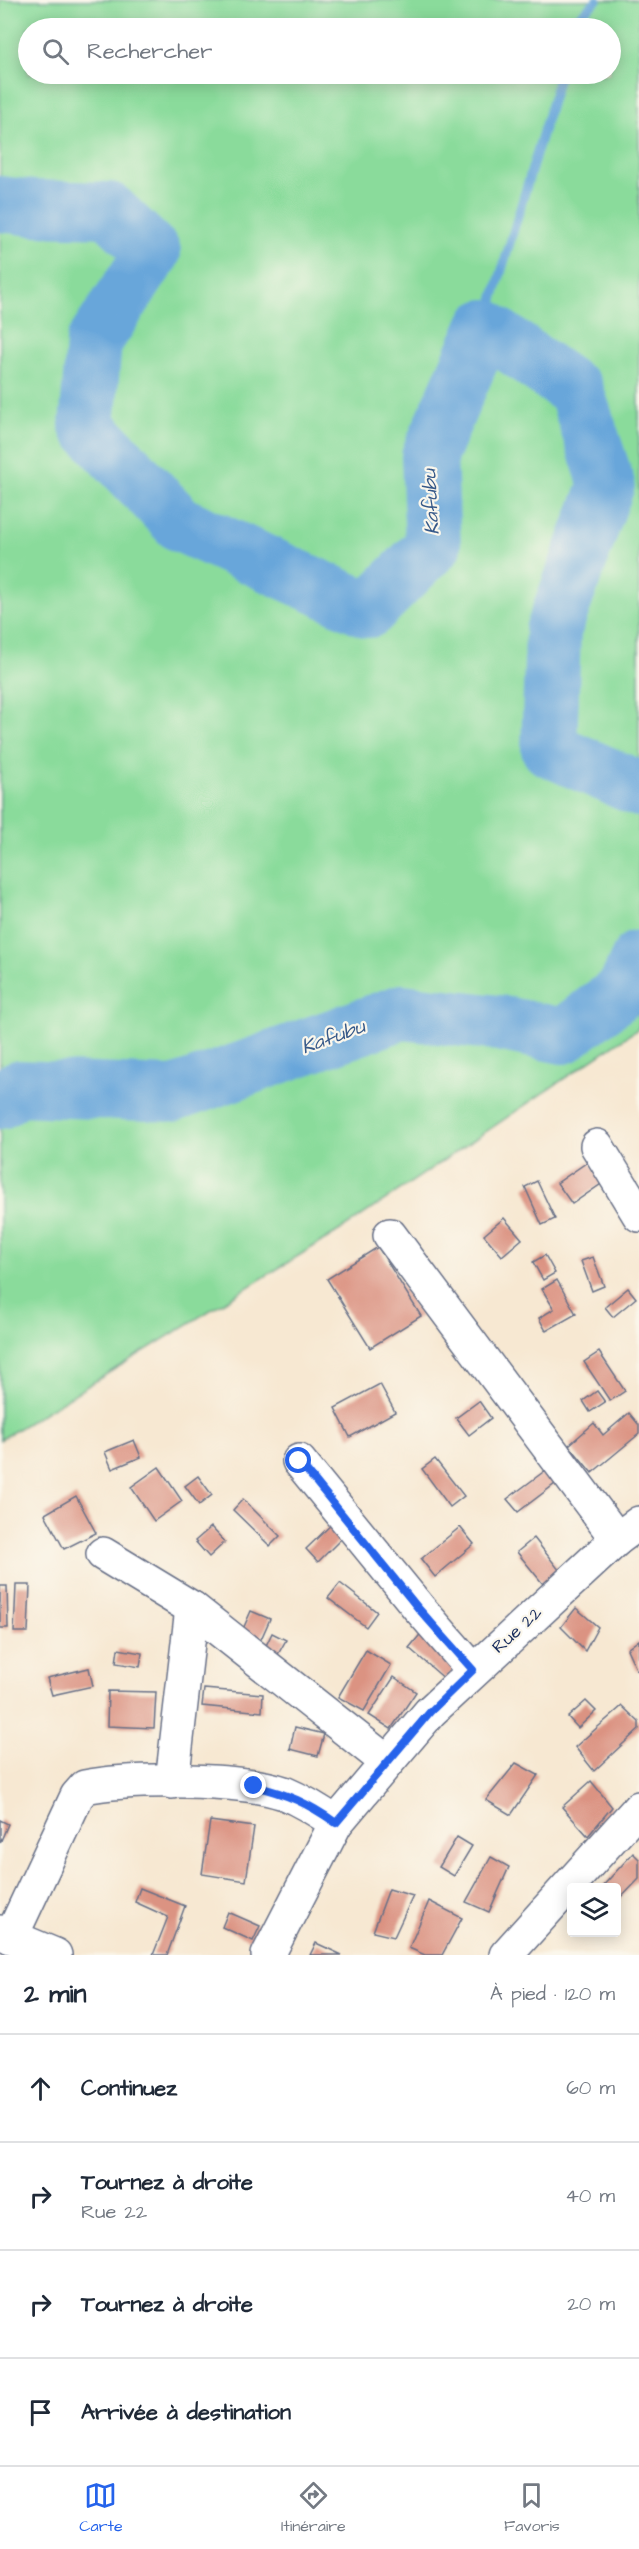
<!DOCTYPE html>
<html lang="fr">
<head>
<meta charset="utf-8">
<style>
  :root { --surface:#fff; --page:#f6f6f7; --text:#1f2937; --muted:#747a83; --line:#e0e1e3; --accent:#2563eb }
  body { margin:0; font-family:"Architects Daughter",sans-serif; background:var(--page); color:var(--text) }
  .controls { position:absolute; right:18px; bottom:18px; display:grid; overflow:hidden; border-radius:6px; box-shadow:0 3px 15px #0003 }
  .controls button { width:54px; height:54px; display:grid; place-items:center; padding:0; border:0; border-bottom:2px solid var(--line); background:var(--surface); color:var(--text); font:30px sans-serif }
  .stop { position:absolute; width:18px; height:18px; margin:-14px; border:4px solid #2563eb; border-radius:50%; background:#fff }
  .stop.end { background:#2563eb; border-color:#fff; box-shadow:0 2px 6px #0008 }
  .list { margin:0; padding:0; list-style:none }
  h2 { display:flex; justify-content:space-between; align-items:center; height:78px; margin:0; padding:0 24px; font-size:26px }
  h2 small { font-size:20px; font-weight:400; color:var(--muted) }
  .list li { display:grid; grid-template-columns:39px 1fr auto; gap:18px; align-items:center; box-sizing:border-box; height:108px; padding:0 24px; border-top:2px solid var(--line) }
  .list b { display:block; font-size:22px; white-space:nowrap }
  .list p { margin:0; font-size:20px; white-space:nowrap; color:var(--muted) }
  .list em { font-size:20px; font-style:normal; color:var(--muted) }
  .icon { flex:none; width:33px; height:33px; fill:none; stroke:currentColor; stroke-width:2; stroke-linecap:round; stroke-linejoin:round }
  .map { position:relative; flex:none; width:639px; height:1955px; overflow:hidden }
  .search { position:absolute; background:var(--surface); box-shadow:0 3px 15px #0003; left:18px; right:18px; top:18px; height:66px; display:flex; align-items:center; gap:15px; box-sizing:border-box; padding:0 21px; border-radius:33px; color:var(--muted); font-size:22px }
  .sheet { height:510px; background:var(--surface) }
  nav { display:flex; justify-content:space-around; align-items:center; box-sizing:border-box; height:84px; border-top:2px solid var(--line); background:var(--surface); font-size:16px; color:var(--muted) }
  nav a { display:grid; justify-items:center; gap:3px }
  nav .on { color:var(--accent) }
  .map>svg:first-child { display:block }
  .green { fill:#8adb9b; stroke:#52857c; stroke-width:1.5; fill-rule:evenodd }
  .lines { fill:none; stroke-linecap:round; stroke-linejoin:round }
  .stream { stroke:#68a6da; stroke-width:9 }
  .river { stroke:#68a6da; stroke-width:56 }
  .building { fill:#db9382 }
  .minor-casing { stroke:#687087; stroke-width:36 }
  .tertiary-casing { stroke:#687087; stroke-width:36 }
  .minor { stroke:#fff; stroke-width:33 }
  .tertiary { stroke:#fff; stroke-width:33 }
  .route { stroke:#2563eb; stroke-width:8 }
  .labels { text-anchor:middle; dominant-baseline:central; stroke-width:4.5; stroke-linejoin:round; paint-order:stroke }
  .street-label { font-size:18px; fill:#1b2f5e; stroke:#fbf7ec }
  .water-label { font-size:20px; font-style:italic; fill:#365989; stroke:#fbf7ec }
</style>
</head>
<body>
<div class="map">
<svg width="639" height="1955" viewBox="0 0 639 1955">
  <rect width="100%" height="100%" fill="#fbf7ec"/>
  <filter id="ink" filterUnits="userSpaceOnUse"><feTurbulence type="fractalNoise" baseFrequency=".0167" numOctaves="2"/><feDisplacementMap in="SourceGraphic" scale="12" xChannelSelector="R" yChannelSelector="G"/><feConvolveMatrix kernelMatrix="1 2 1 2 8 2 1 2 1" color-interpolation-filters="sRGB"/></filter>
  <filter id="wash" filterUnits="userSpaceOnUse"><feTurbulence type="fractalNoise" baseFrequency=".008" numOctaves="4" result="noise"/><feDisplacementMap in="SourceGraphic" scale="24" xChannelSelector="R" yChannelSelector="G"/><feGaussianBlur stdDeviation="1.35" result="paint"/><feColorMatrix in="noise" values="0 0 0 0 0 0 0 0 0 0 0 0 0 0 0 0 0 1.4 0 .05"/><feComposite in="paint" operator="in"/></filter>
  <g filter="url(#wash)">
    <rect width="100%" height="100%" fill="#f7e8d2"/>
    <path class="green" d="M0,0H639V1028L342,1229L0,1440ZM28,28H610V74H28Z"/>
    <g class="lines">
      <g class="stream">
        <path d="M573,28L577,18L597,0"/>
        <path d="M485,327L560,74"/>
      </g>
      <g class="river">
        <path d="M0,204L33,208L109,210L153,252L94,342L87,426L180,524L369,610L433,546L429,456L485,327L576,391L607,484L553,631L549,749L639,789"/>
        <path d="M0,1101L18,1088L174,1094L402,1012L499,1023L563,1036L625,989L639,958"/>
      </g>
    </g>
    <g id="blocks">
      <g class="building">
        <path d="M589,1161L604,1182L572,1204L557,1183Z"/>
        <path d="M537,1181L555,1219L542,1225L525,1187Z"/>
        <path d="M504,1218L522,1239L502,1256L484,1235Z"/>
        <path d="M378,1247L421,1316L370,1348L327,1279Z"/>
        <path d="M545,1255L555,1273L543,1280L533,1262Z"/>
        <path d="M593,1257L604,1286L592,1291L581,1261Z"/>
        <path d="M557,1280L576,1314L546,1331L539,1318L554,1309L542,1289Z"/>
        <path d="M628,1288L636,1298L613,1317L605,1307Z"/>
        <path d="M599,1352L625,1391L610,1401L584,1362Z"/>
        <path d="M380,1384L395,1412L350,1437L335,1408Z"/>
        <path d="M597,1391L605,1402L590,1412L583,1401Z"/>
        <path d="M479,1401L491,1418L469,1435L456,1418Z"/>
        <path d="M629,1413L639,1425V1434L592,1473L569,1445L594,1423L603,1435Z"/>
        <path d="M134,1440L141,1457L112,1469L105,1452Z"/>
        <path d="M435,1459L464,1496L450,1507L422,1469Z"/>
        <path d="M554,1464L564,1477L518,1512L507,1499Z"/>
        <path d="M159,1467L182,1501L154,1521L131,1487Z"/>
        <path d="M198,1476L212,1495L199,1505L185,1486Z"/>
        <path d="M76,1496L96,1533L64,1549L45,1514Z"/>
        <path d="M243,1499L280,1536L270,1546L233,1510Z"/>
        <path d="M336,1520L348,1532L318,1562L306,1549Z"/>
        <path d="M211,1527L225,1542L209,1557L195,1541Z"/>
        <path d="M460,1527L474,1544L435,1577L421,1559Z"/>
        <path d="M534,1538L560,1571L543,1584L517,1552Z"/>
        <path d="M340,1583L377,1612L366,1627L328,1598Z"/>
        <path d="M16,1585H30L28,1632H14Z"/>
        <path d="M0,1586H7L8,1628H0Z"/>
        <path d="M576,1608L598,1627L585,1651L561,1627Z"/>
        <path d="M251,1611L270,1619L258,1646L239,1638Z"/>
        <path d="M423,1631L460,1662L446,1680L409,1648Z"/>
        <path d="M272,1633L286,1640L277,1656L264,1650Z"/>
        <path d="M639,1640V1670L637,1671L627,1649Z"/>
        <path d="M118,1649L142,1653L140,1667L116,1663Z"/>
        <path d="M366,1650L391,1665L364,1711L338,1697Z"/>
        <path d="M89,1668L93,1686L52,1695L47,1678Z"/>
        <path d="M394,1677L416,1692L391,1729L369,1715Z"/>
        <path d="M204,1689L263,1694L262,1712L202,1706Z"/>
        <path d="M108,1691L156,1692L154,1728L107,1726Z"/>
        <path d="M586,1701L596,1711L578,1728L568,1717Z"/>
        <path d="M622,1706L639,1722V1729L594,1771L575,1747Z"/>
        <path d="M295,1727L324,1734L318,1756L290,1749Z"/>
        <path d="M516,1763L538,1775L511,1815L486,1800Z"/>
        <path d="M591,1781L612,1807L588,1836L562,1807Z"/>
        <path d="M0,1820L8,1824L0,1843Z"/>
        <path d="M210,1821L254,1827L246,1881L202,1874Z"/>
        <path d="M457,1837L472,1846L454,1876L439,1867Z"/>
        <path d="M633,1853L639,1859V1879L616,1903V1888H601Z"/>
        <path d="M491,1857L509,1867L489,1912L466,1902Z"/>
        <path d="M140,1888L185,1906L167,1955H153L168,1917L135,1902Z"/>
        <path d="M389,1889L413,1896L394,1937L373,1932Z"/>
        <path d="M429,1901L462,1918L442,1955H425L409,1948Z"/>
        <path d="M228,1912L260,1926L253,1941L222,1927Z"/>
        <path d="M316,1943L342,1955H310Z"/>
      </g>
    </g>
  </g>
  <g filter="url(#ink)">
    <use href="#blocks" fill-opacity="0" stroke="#687087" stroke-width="1.5"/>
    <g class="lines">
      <defs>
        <g id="minor">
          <path d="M597,1146L639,1215"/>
          <path d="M390,1235L617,1539"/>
          <path d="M299,1461L419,1608L473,1670"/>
          <path d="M103,1554L192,1608L387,1762"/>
          <path d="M172,1782L192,1608"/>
          <path d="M11,1937L77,1796L85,1787C130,1778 241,1778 284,1793C303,1801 319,1811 336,1823"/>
          <path d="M268,1955L336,1823L430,1712L617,1539L639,1523"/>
          <path d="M506,1955L639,1808"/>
        </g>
        <path id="tertiary" d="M0,1932L55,1955"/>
      </defs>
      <use href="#minor" class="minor-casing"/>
      <use href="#tertiary" class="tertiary-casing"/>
      <use href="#minor" class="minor"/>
      <use href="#tertiary" class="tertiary"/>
    </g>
  </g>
  <g class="lines" filter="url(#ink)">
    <path class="route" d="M254,1786C287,1794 308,1803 336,1823L430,1712L473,1670L418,1608L299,1461"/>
  </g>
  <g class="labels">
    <g class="street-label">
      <text transform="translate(517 1630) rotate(-42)">Rue 22</text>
    </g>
    <g class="water-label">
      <text transform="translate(431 502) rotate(-93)">Kafubu</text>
      <text transform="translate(333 1037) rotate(-20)">Kafubu</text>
    </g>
  </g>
</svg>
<div class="controls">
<button><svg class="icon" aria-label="layers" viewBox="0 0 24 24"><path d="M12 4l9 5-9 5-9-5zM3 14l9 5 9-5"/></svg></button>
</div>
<div class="stop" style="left:299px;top:1461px"></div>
<div class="stop end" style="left:254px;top:1786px"></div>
<div class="search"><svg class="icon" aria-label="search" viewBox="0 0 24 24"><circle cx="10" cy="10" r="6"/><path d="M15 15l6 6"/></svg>Rechercher</div>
</div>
<section class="sheet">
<h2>2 min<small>À pied · 120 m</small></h2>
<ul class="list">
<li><svg class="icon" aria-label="ahead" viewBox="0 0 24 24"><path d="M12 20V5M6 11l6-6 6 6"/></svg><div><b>Continuez</b></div><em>60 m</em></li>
<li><svg class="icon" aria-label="right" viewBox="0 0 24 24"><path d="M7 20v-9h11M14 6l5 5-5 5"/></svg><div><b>Tournez à droite</b><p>Rue 22</p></div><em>40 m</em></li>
<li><svg class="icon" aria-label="right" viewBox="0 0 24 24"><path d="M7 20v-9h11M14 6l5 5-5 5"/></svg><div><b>Tournez à droite</b></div><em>20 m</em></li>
<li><svg class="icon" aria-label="arrive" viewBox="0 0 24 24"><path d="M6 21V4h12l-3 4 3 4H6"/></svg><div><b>Arrivée à destination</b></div></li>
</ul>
</section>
<nav>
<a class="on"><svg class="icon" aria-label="map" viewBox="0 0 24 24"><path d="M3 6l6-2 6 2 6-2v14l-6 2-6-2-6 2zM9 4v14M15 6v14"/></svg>Carte</a>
<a><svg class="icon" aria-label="directions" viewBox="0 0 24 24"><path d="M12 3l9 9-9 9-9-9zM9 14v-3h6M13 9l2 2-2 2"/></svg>Itinéraire</a>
<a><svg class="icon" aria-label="saved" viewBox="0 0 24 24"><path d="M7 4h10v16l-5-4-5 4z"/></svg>Favoris</a>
</nav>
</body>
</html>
